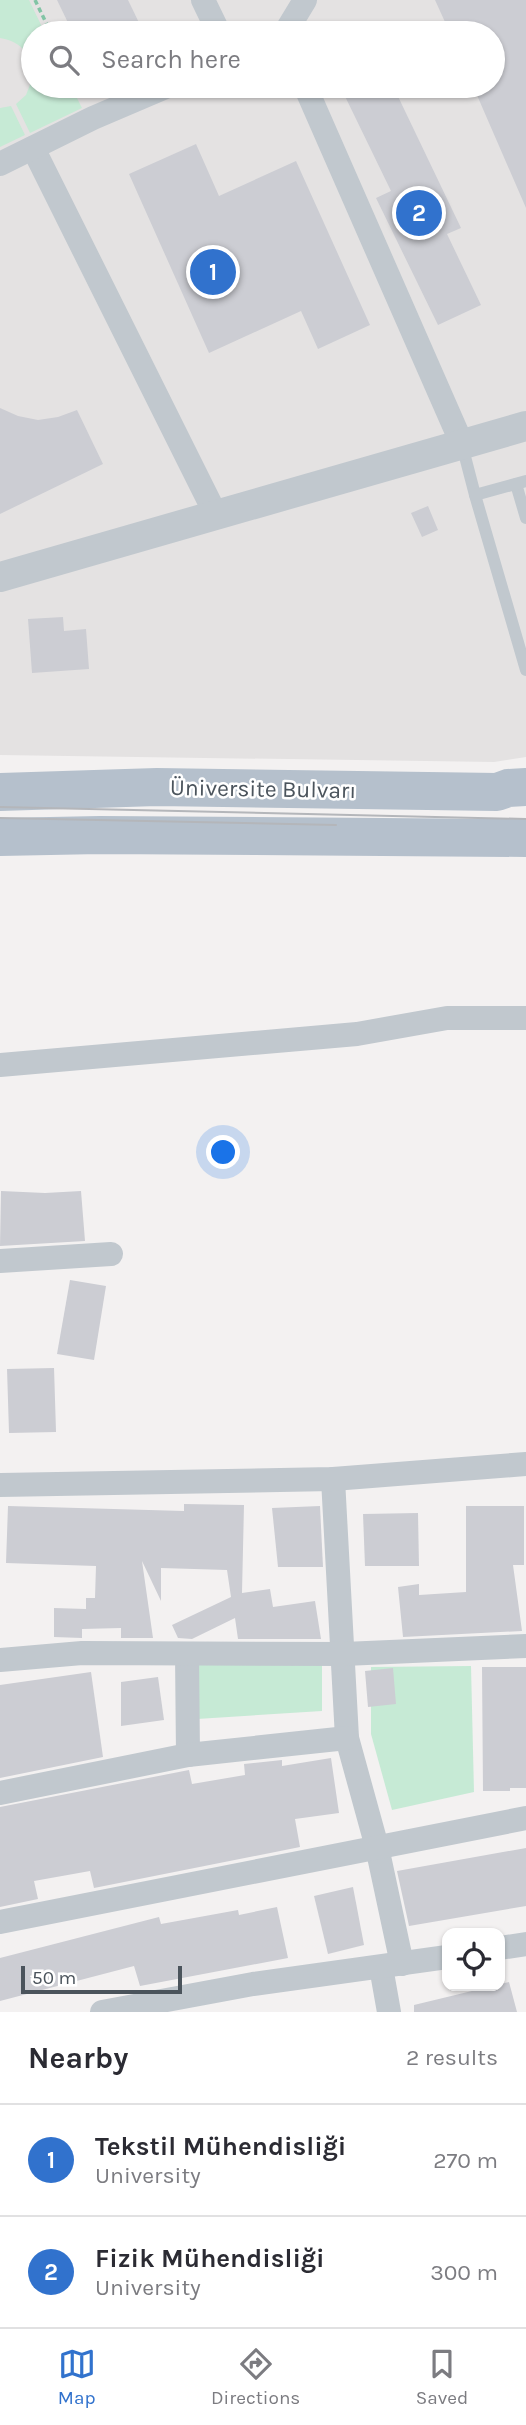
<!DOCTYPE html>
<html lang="en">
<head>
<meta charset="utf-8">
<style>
  :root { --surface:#fff; --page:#f7f7f7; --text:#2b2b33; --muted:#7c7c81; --line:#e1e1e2; --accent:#3172cd }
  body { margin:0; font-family:Karla,sans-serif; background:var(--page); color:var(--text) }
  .controls { position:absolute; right:21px; bottom:21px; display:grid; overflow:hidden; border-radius:14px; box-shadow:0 2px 5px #0004 }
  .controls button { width:63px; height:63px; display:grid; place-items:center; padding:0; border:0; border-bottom:2px solid var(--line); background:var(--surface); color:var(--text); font:35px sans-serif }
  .scale { position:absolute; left:21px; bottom:18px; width:161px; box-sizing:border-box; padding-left:7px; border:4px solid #4b545c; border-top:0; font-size:19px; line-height:24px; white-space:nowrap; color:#4b545c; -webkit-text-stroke:5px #fff; paint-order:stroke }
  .you { position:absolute; left:224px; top:1153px; width:24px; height:24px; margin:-18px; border:5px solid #fff; border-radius:50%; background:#1a73e8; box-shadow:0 0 0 10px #1a73e833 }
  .badge { display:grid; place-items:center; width:46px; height:46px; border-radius:50%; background:var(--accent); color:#fff; font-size:23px; font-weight:700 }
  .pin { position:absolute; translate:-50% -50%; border:4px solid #fff; box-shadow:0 2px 7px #0006 }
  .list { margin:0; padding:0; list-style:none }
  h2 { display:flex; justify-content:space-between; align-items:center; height:91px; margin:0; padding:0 28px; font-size:30px }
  h2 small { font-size:23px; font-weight:400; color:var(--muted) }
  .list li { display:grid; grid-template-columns:46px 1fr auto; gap:21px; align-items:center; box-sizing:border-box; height:112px; padding:0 28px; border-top:2px solid var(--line) }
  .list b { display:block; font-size:26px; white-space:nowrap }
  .list p { margin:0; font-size:23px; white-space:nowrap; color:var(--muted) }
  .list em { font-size:23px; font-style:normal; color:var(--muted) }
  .icon { flex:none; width:38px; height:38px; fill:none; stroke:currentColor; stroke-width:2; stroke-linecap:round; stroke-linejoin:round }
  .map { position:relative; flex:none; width:526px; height:2012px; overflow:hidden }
  .search { position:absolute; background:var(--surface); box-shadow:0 2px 5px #0004; left:21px; right:21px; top:21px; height:77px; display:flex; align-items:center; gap:18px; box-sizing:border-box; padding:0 24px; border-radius:38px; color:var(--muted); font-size:26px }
  .sheet { height:315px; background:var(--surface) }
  nav { display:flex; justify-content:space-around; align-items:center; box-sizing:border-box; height:98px; border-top:2px solid var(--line); background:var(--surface); font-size:19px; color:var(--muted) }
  nav a { display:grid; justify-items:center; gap:4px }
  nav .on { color:var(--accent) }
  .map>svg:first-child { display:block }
  .education { fill:#e4e2e2; fill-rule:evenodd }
  .green { fill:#c6ead5 }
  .building { fill:#cccdd3 }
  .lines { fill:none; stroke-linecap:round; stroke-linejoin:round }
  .path { stroke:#82c4a5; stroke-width:3.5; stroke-dasharray:5 3.5; stroke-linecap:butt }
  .service { stroke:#c1c8ce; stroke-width:12 }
  .minor { stroke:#c1c8ce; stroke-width:24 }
  .tertiary { stroke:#c1c8ce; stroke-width:30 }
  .primary { stroke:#b5c0cc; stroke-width:38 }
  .tram { stroke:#b4b6ba; stroke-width:2 }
  .labels { text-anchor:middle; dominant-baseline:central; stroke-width:5; stroke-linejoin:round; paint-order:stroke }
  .street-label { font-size:23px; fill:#4b545c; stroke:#fff }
</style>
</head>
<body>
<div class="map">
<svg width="526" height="2012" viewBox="0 0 526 2012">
  <rect width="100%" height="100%" fill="#f3f1f1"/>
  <path class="education" d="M0,0H526V757L494,762L0,755ZM33,33H493V86H33Z"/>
  <g class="green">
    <path d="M0,0H29L45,33H33V70C30,52 19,41 0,38Z"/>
    <path d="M33,77V86H71L82,108L30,133L16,104L26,95Z"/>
    <path d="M11,106L25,135L0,147V108Z"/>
    <path d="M198,1661L322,1662V1711L197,1719Z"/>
    <path d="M471,1666L474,1792L392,1810L371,1734V1667Z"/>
  </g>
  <g class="building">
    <path d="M57,0H128L144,33H73Z"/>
    <path d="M435,0H526V208L473,86H493V33H450Z"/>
    <path d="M340,86H393L461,228L447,234L481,305L438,325L376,198L391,191Z"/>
    <path d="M196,144L219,196L296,161L370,325L318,349L301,311L209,353L129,174Z"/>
    <path d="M0,408L18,416L38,420L58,417L77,410L103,464L0,514Z"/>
    <path d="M428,506L438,530L422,537L411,513Z"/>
    <path d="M63,617L64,631L86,629L89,669L32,673L28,619Z"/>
    <path d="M1,1191L45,1193L81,1191L85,1241L0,1246Z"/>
    <path d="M70,1280L106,1286L94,1360L57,1354Z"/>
    <path d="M54,1368L56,1432L9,1433L7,1369Z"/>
    <path d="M184,1504L244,1505L242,1593L270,1589L273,1607L315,1601L321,1639H238L235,1618L192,1639L178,1638L172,1625L231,1597L227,1570L161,1568V1601L142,1561L153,1638H121V1628L82,1629V1638L54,1637V1608L86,1609V1598H95L96,1566L6,1563L8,1506L184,1511Z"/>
    <path d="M320,1506L323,1567H278L272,1508Z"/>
    <path d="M466,1506H524V1565H513L522,1631L403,1637L398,1587L419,1584V1595L466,1592Z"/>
    <path d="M418,1513L419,1566H365L363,1514Z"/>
    <path d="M482,1667H526V1788H510V1791H483Z"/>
    <path d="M393,1668L396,1704L368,1707L365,1671Z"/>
    <path d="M91,1672L103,1757L0,1778V1685Z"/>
    <path d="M158,1677L164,1720L121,1726V1682Z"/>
    <path d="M331,1758L339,1813L295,1819L300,1847L94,1888L90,1871L34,1881L38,1899L0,1907V1807L189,1770L192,1784L245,1775L244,1764L282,1760V1766Z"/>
    <path d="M526,1848V1906L409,1926L397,1871Z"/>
    <path d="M353,1887L364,1945L328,1954L314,1896Z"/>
    <path d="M277,1907L288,1958L140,1986L134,1966L0,2001V1958L159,1917L161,1924L238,1910L239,1915Z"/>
    <path d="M509,1982L517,2012H414V2005Z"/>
  </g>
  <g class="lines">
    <g class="path">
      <path d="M35,0L51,33"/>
      <path d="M77,86L82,97"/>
    </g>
    <g class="service">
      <path d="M462,445L475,495L526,670"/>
      <path d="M516,484L526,518"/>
      <path d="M475,495L526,481"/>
    </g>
    <g class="minor">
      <path d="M203,0L219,33"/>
      <path d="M285,33L305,0"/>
      <path d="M305,86L462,444"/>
      <path d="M33,148L216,515"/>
      <path d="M0,164L93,118L168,86"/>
      <path d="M0,1065L357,1034L447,1018H526"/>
      <path d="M0,1261L111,1254"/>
      <path d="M333,1479L347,1738L377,1847L402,1964"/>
      <path d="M0,1485L333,1479L526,1464"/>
      <path d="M187,1654L188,1755"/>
      <path d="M0,1660L82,1653L344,1654L526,1646"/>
      <path d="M0,1793L188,1755L347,1738"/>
      <path d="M0,1922L526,1818"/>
      <path d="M500,1948L526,1944"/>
      <path d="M381,1967L389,2012"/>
      <path d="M102,2012L253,1984L447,1957"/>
    </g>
    <path class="tertiary" d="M0,577L526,426"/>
    <g class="primary">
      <path d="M0,792L157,787L497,792L508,788L526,787"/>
      <path d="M0,837L100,835L526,838"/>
    </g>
    <g class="tram">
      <path d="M0,807L526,819"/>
      <path d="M0,818L336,825"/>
    </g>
  </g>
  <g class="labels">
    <g class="street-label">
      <text transform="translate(263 789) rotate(1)">Üniversite Bulvarı</text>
    </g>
  </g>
</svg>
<div class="controls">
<button><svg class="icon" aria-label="locate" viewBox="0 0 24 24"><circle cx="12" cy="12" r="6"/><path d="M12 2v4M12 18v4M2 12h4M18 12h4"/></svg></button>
</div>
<div class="scale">50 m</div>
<div class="you"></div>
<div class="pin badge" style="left:213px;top:272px">1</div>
<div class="pin badge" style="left:419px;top:213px">2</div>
<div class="search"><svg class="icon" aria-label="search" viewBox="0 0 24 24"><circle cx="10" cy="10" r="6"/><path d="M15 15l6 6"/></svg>Search here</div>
</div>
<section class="sheet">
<h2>Nearby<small>2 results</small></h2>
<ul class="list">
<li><span class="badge">1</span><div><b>Tekstil Mühendisliği</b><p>University</p></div><em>270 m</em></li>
<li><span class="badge">2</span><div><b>Fizik Mühendisliği</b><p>University</p></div><em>300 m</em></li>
</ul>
</section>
<nav>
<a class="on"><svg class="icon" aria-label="map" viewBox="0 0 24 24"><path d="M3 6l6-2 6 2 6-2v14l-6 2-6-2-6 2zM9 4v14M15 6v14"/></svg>Map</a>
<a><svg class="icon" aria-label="directions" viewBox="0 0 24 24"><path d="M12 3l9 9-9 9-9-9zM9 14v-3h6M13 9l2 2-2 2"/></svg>Directions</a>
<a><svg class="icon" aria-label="saved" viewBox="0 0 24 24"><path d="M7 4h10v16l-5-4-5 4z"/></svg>Saved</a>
</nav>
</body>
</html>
